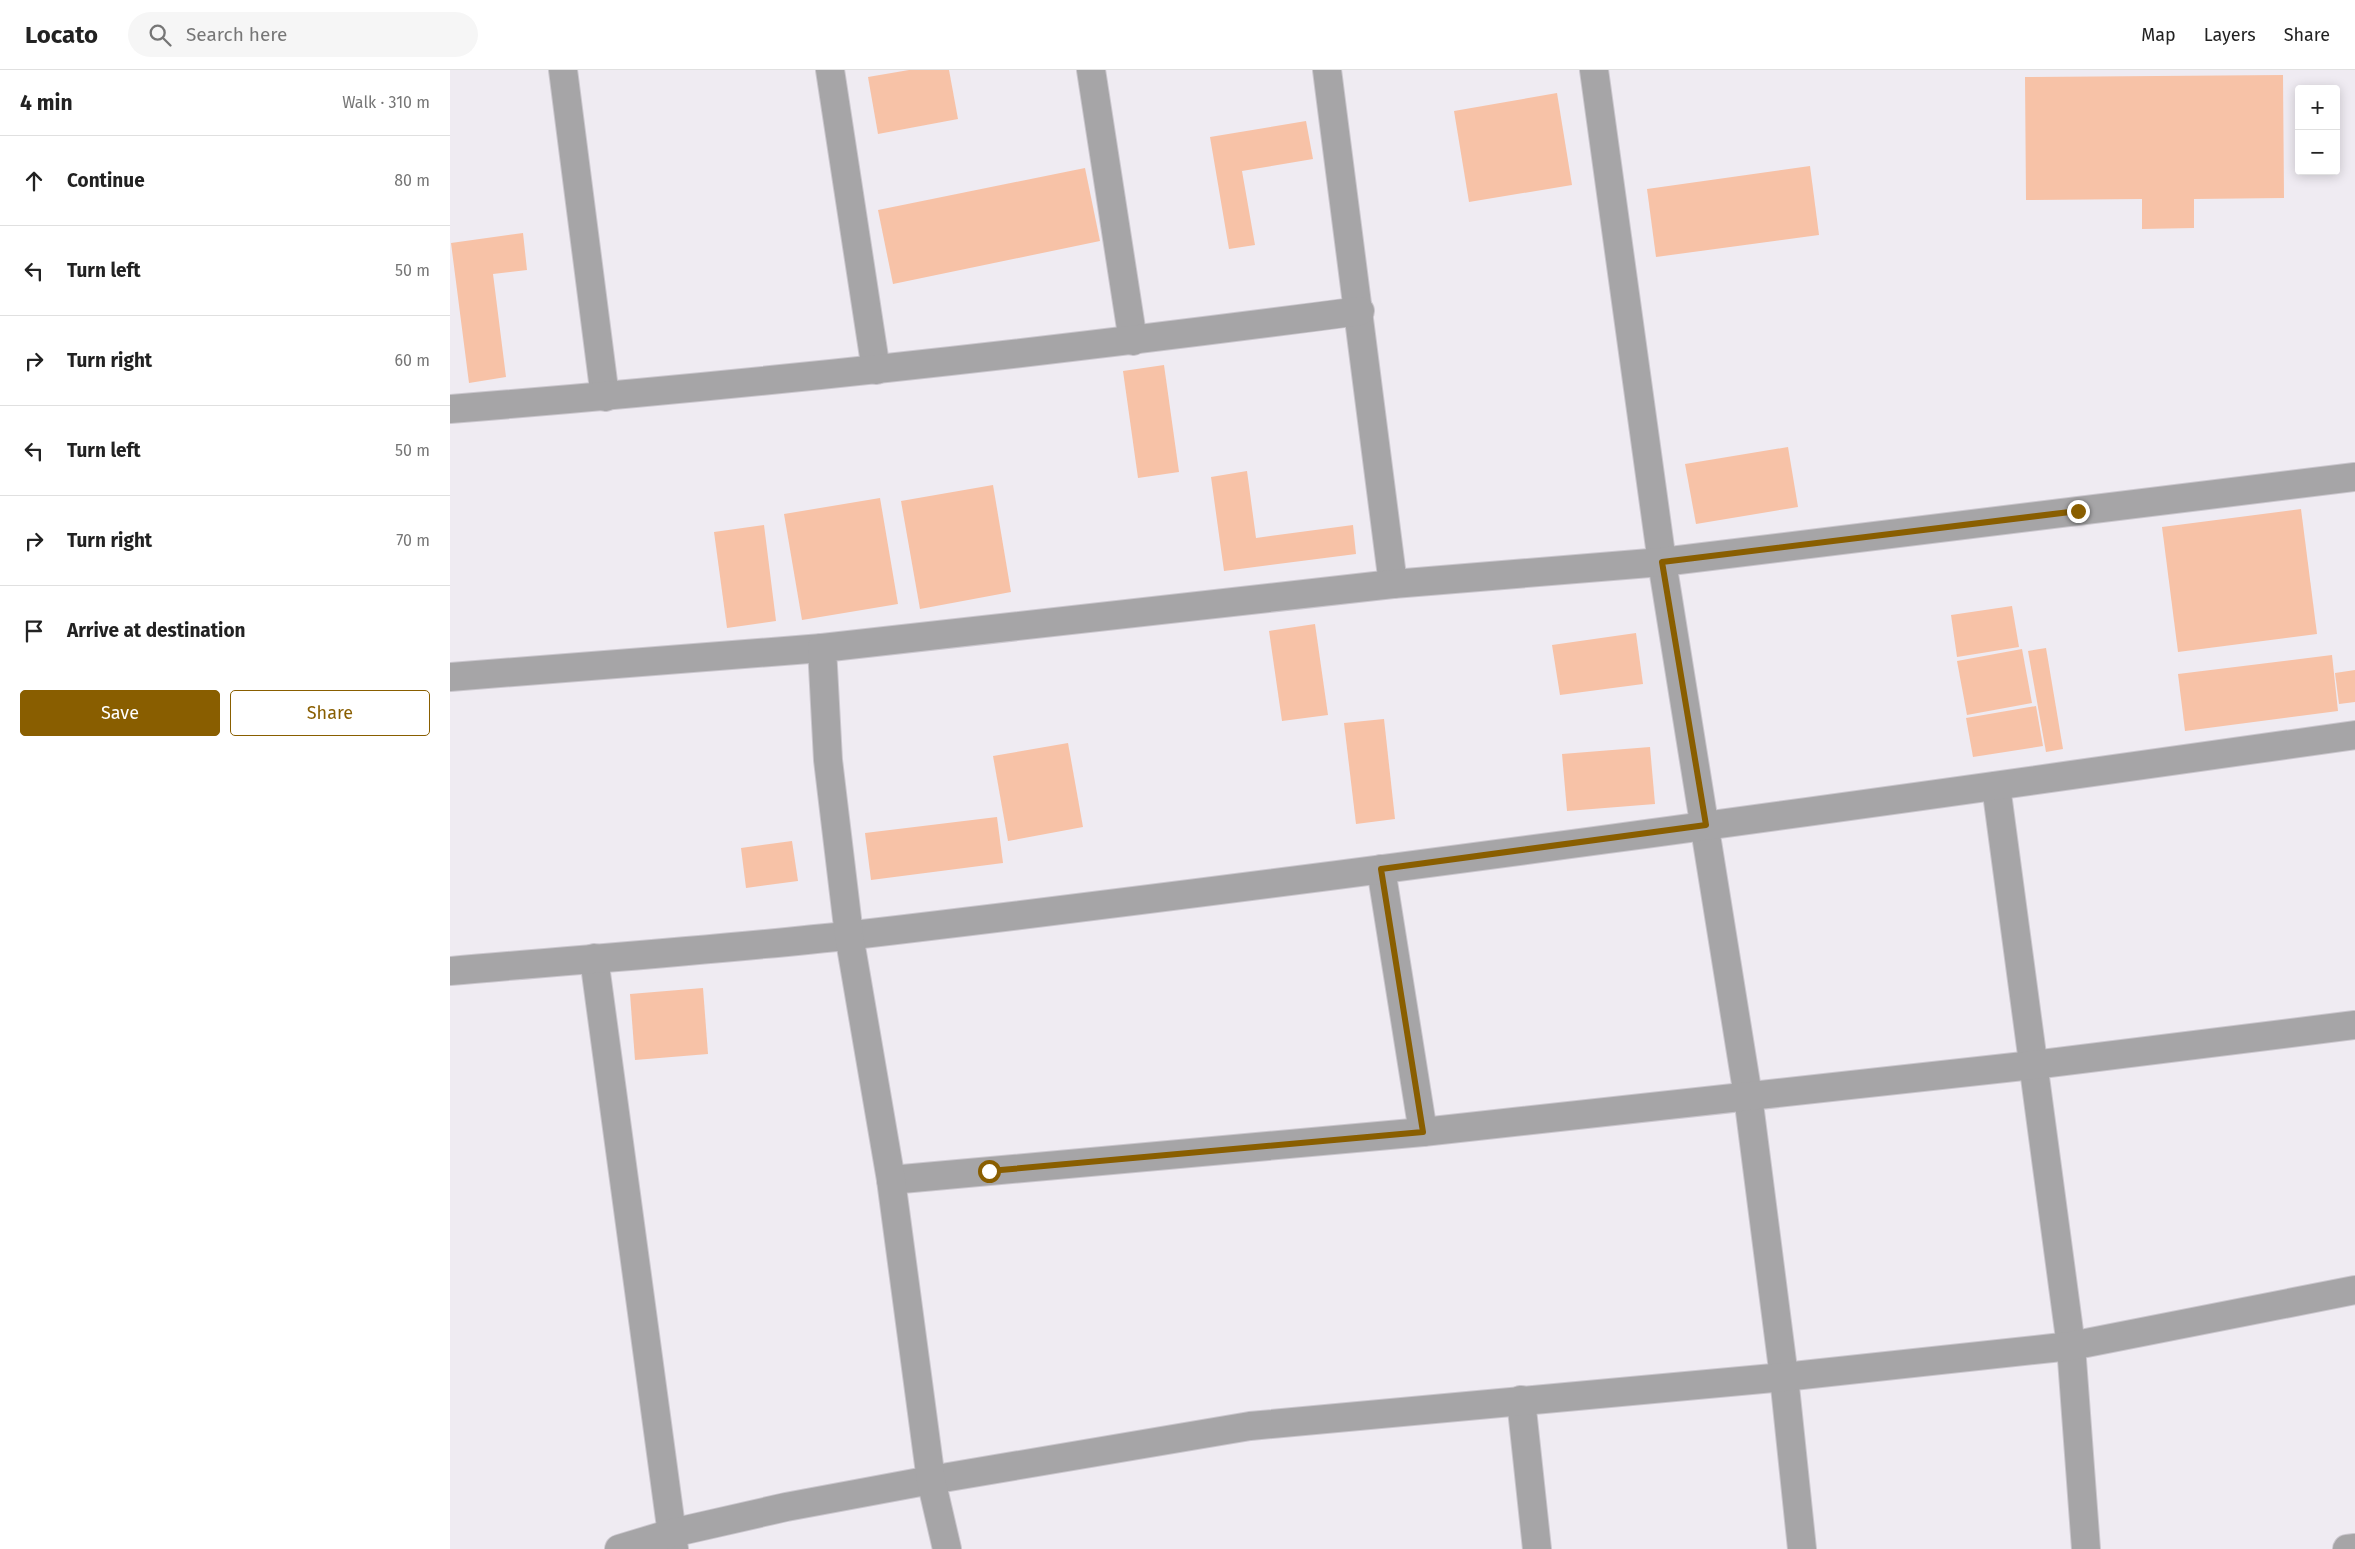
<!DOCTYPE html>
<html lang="en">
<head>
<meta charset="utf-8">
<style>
  :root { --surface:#fff; --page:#f6f6f6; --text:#222; --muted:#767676; --line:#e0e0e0; --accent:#895e00 }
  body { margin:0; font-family:"Fira Sans",sans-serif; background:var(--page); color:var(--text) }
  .controls { position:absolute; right:15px; top:15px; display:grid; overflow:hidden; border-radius:5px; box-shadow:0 2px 12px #0003 }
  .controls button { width:45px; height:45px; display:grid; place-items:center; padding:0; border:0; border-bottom:1px solid var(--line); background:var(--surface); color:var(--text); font:25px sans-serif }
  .stop { position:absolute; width:15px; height:15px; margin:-11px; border:4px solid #895e00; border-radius:50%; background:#fff }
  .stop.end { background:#895e00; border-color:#fff; box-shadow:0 1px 5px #0008 }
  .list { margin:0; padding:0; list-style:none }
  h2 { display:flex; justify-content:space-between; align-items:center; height:65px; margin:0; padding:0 20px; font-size:21px }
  h2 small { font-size:16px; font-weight:400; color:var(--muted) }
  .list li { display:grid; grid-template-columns:32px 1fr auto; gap:15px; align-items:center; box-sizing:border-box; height:90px; padding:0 20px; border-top:1px solid var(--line) }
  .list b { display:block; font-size:19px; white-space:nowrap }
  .list em { font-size:16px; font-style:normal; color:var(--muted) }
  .actions { display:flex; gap:10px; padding:15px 20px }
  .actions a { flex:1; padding:11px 0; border:1px solid var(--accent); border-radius:5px; text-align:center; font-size:18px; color:var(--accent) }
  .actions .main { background:var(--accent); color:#fff }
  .icon { flex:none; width:28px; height:28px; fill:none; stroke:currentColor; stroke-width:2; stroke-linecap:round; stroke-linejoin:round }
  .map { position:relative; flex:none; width:1905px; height:1479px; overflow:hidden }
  header { display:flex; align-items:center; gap:30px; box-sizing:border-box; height:70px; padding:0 25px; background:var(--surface); border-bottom:1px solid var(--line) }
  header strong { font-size:24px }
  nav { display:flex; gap:28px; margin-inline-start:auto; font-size:18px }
  .search { width:350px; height:45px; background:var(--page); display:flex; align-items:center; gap:12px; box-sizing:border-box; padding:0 18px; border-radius:28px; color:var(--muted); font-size:19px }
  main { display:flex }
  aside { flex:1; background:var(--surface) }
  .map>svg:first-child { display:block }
  .building { fill:#f7c2a7 }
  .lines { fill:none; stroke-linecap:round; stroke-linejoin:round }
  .minor-casing { stroke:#cbc7ce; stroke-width:30 }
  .minor { stroke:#a6a5a7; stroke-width:28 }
  .route { stroke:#895e00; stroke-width:6 }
</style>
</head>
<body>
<header>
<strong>Locato</strong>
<div class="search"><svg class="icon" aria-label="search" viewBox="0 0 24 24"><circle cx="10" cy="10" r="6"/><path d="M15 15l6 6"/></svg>Search here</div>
<nav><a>Map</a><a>Layers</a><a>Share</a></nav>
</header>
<main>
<aside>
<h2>4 min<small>Walk · 310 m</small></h2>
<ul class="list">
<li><svg class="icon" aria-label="ahead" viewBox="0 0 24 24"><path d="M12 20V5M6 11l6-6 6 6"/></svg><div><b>Continue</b></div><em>80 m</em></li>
<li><svg class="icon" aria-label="left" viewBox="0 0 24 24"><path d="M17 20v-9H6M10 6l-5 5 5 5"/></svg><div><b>Turn left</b></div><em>50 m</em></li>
<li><svg class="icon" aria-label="right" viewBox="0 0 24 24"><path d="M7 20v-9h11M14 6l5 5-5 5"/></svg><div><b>Turn right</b></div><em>60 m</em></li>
<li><svg class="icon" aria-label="left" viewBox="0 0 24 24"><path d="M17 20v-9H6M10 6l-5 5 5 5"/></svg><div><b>Turn left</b></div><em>50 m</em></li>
<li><svg class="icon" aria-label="right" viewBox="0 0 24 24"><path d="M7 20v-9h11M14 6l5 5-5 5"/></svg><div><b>Turn right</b></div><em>70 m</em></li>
<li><svg class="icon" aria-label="arrive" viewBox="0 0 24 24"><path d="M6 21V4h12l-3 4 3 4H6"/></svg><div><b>Arrive at destination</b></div></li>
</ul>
<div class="actions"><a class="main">Save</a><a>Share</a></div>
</aside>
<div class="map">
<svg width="1905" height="1479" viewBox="0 0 1905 1479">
  <rect width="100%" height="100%" fill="#efebf2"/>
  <g class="building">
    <path d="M459,0H499L508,49L428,64L418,7Z"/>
    <path d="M1833,5L1834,128L1744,129V158L1692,159V129L1576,130L1575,7Z"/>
    <path d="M1107,23L1122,115L1019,132L1004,41Z"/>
    <path d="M856,51L863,89L792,101L805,175L779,179L760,67Z"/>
    <path d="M1360,96L1369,165L1206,187L1197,119Z"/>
    <path d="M635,98L650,171L443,214L428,140Z"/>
    <path d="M73,163L77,200L43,204L56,307L19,313L1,173Z"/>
    <path d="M714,295L729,402L688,408L673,301Z"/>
    <path d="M1338,377L1348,437L1246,454L1235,394Z"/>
    <path d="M797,401L806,468L903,455L906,484L774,501L761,407Z"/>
    <path d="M543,415L561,522L470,539L451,431Z"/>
    <path d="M430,428L448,534L352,550L334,444Z"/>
    <path d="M1851,439L1867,564L1728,582L1712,457Z"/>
    <path d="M314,455L326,551L277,558L264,462Z"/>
    <path d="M1562,536L1569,577L1507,587L1501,545Z"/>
    <path d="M865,554L878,645L832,651L819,561Z"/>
    <path d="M1186,563L1193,614L1110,625L1102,575Z"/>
    <path d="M1596,578L1613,679L1596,682L1578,581Z"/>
    <path d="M1572,579L1582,633L1517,645L1507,591Z"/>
    <path d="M1882,585L1888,641L1735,661L1728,604Z"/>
    <path d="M1905,600V632L1889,634L1885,603Z"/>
    <path d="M1586,636L1593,676L1523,687L1516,648Z"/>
    <path d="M934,649L945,749L906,754L894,653Z"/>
    <path d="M618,673L633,757L558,771L543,686Z"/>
    <path d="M1200,677L1205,734L1117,741L1112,684Z"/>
    <path d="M547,747L553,793L421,810L415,763Z"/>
    <path d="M342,771L348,811L296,818L291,778Z"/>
    <path d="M253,918L258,984L185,990L180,924Z"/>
  </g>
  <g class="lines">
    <defs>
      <g id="minor">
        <path d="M113,0L155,327"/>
        <path d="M380,0L426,300"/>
        <path d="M641,0L683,271"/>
        <path d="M877,0L943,514"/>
        <path d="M1144,0L1212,492L1298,1026L1334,1307L1352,1479"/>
        <path d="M0,339C304,315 607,281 910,241"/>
        <path d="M0,607L372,578"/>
        <path d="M1546,716L1621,1276L1636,1479"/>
        <path d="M931,799L973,1062"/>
        <path d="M144,888L224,1479"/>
        <path d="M0,901C134,889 270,880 404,865C905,806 1405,736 1905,665"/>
        <path d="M441,1110L973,1062L1583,995L1905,955"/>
        <path d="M1071,1330L1087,1479"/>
        <path d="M169,1479L222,1463L336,1437L481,1410L800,1356L1334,1307L1621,1276L1905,1220"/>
        <path d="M497,1479L481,1410L441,1110L399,865L378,690L372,578L943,514L1212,492L1905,407"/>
        <path d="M1897,1479L1905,1478"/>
      </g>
    </defs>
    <use href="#minor" class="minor-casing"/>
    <use href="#minor" class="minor"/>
  </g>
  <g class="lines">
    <path class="route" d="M539,1101L973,1062L931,799L1256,755L1212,492L1628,441"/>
  </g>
</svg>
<div class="controls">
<button>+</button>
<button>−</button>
</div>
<div class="stop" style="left:539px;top:1101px"></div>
<div class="stop end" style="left:1628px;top:441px"></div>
</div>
</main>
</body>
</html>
